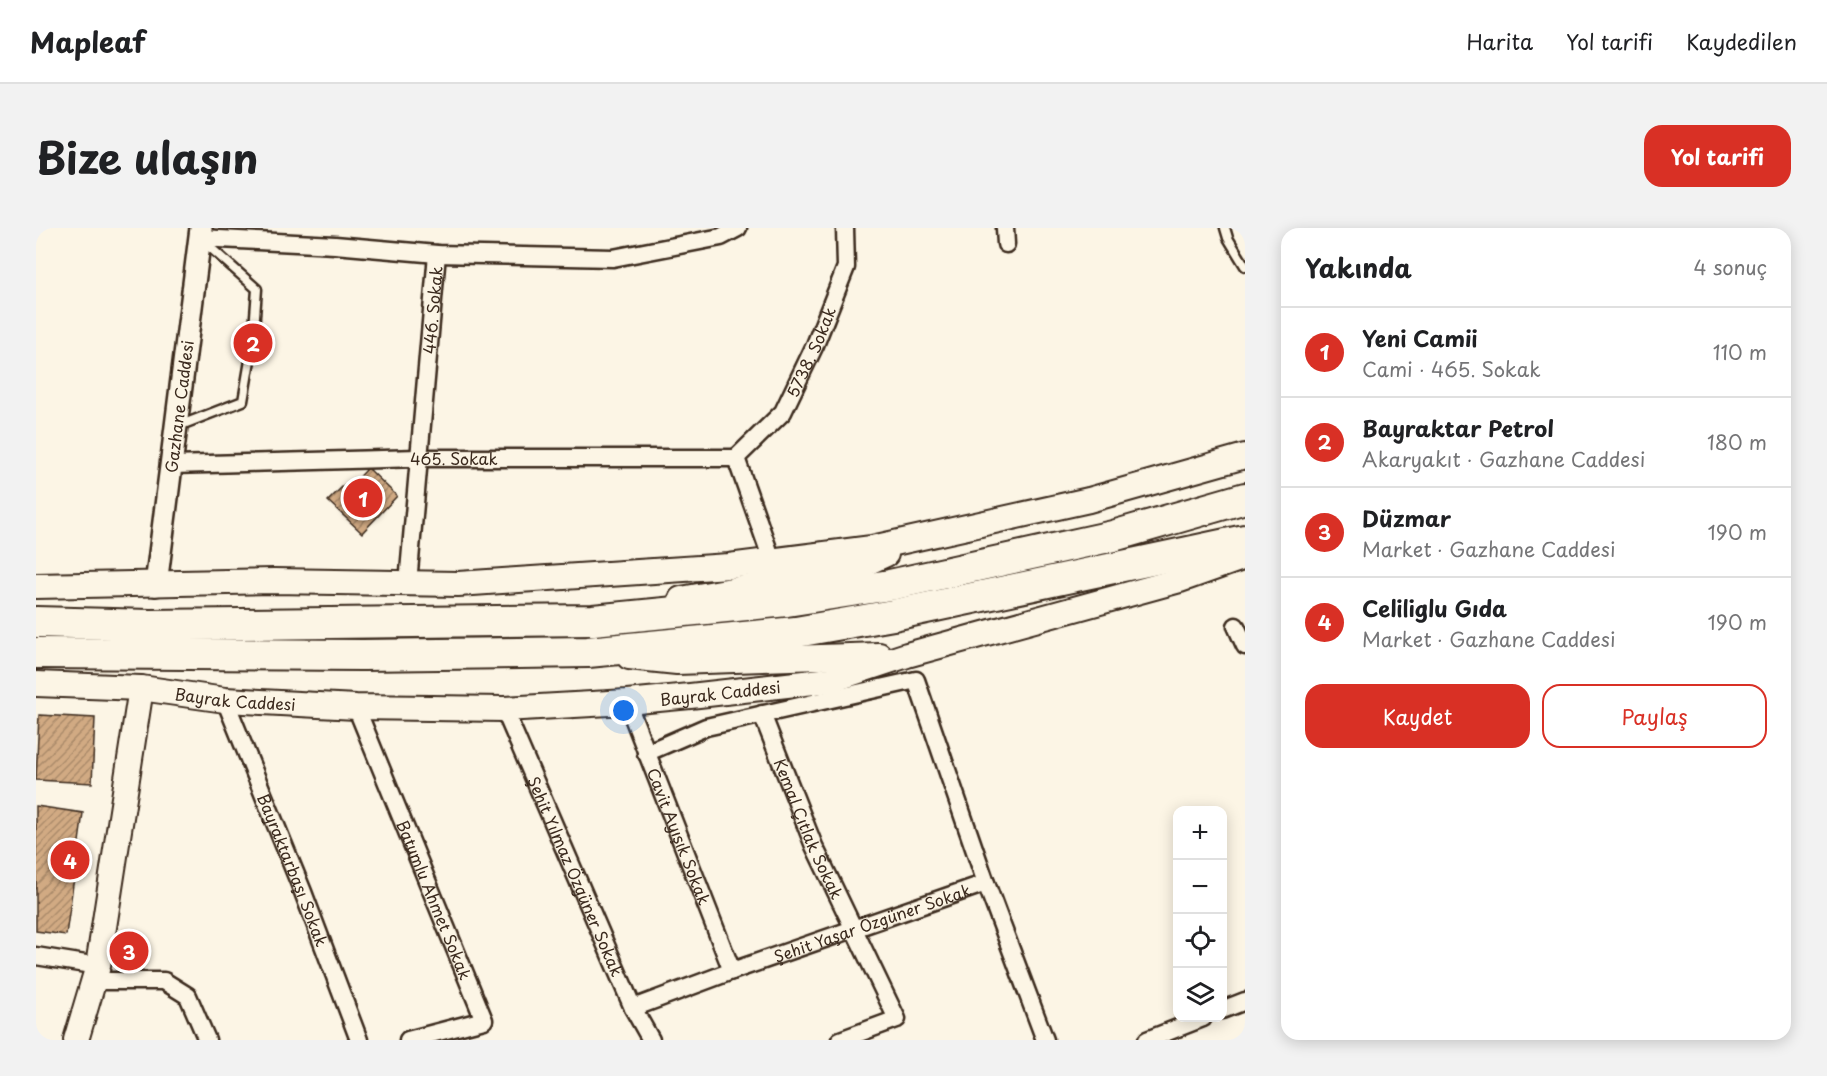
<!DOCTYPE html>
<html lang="tr">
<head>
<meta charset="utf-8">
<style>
  :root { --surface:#fff; --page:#f2f2f2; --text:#202124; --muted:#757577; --line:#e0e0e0; --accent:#d93025 }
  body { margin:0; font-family:"Playpen Sans",sans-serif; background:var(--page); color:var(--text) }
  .controls { position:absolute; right:18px; bottom:18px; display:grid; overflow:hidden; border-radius:12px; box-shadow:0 3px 15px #0003 }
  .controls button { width:54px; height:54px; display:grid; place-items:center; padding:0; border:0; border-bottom:2px solid var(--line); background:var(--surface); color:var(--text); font:30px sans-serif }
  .you { position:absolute; left:588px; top:483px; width:21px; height:21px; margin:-15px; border:4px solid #fff; border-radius:50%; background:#1a73e8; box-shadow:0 0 0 9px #1a73e833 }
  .badge { display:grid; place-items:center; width:39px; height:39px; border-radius:50%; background:var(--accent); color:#fff; font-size:20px; font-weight:700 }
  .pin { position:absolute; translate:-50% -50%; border:3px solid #fff; box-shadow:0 2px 6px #0006 }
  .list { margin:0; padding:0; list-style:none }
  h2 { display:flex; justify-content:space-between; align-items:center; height:78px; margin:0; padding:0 24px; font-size:26px }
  h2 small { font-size:20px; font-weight:400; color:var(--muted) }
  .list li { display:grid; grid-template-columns:39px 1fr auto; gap:18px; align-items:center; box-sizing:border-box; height:90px; padding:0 24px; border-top:2px solid var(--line) }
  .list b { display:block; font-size:22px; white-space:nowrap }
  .list p { margin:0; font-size:20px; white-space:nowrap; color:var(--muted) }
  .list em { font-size:20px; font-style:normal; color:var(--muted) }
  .actions { display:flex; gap:12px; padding:18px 24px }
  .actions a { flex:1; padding:14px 0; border:2px solid var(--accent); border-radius:18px; text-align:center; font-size:21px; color:var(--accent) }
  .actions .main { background:var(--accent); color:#fff }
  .icon { flex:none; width:33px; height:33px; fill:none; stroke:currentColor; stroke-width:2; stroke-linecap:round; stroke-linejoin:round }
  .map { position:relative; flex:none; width:1209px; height:812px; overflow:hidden; border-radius:18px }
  header { display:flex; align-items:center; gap:36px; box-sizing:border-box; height:84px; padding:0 30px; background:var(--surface); border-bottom:2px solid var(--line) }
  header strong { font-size:28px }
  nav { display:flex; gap:33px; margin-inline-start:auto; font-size:21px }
  .intro { display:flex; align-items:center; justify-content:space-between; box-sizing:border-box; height:144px; padding:0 36px }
  h1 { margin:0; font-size:42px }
  .button { padding:15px 27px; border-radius:18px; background:var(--accent); color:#fff; font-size:21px; font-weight:700 }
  main { display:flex; gap:36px; padding:0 36px }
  aside { flex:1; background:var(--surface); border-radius:18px; box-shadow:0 3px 15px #0003 }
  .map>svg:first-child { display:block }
  .building { fill:url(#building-hatch); stroke:#3b2a1e; stroke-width:1.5 }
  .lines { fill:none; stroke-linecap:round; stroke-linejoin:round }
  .service-casing { stroke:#3b2a1e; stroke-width:13 }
  .minor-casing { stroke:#3b2a1e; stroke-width:21 }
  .tertiary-casing { stroke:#3b2a1e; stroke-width:26 }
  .secondary-casing { stroke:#3b2a1e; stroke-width:28 }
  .motorway-casing { stroke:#3b2a1e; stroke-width:34 }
  .service { stroke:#fcf5e5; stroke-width:8 }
  .minor { stroke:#fcf5e5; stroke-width:16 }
  .tertiary { stroke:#fcf5e5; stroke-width:21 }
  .secondary { stroke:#fcf5e5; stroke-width:24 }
  .motorway { stroke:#fcf5e5; stroke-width:30 }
  .labels { text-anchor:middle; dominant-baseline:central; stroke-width:5; stroke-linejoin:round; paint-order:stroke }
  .street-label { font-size:16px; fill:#3b2a1e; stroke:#fcf5e5 }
</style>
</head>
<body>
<header>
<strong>Mapleaf</strong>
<nav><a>Harita</a><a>Yol tarifi</a><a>Kaydedilen</a></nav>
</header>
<div class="intro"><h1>Bize ulaşın</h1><a class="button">Yol tarifi</a></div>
<main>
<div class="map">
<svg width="1209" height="812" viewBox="0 0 1209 812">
  <defs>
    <pattern id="building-hatch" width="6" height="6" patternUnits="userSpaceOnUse" patternTransform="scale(1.5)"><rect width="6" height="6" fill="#d1aa83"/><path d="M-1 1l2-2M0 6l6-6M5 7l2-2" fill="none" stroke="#ab8b6b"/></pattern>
  </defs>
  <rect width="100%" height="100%" fill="#fcf5e5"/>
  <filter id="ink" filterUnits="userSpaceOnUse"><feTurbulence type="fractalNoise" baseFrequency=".0167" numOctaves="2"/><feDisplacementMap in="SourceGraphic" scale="12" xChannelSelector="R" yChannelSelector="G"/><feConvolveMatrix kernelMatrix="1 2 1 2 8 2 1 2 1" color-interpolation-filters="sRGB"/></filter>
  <g filter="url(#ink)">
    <g class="building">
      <path d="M332,240L361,268L326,305L292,273L308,257L312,261Z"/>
      <path d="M3,487L59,490L56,555L0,552Z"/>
      <path d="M0,578L47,585L30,707L0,703Z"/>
    </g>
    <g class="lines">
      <defs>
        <g id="service">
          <path d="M1189,0L1192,10L1209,38"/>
          <path d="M140,199L207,173L217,115L221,61L167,13"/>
        </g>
        <g id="minor">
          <path d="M969,0L970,16"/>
          <path d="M164,10L299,17L401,26L577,30L685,9L702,0"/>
          <path id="s1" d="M700,230L747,184L779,117L810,39L809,0"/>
          <path d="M700,230L736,332"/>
          <path id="s2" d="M136,237L383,230H700"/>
          <path id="s3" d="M372,355L401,26"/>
          <path d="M1200,398L1209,418"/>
          <path id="s4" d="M189,472L267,664L323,812"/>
          <path id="s5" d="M591,474L696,743"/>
          <path id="s6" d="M320,479L448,792L372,812"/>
          <path id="s7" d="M468,481L597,780L615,812"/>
          <path id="s8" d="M726,486L778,618L861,791L804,812"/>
          <path d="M610,525L670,499L880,452L950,655"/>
          <path d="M0,728L62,738"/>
          <path d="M57,753H128L152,768L171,812"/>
          <path id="s9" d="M597,780L696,743L950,655L1009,812"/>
          <path d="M1186,782L1209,773"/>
          <path d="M1111,812L1167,790"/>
        </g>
        <g id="tertiary">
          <path id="s10" d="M120,357L165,0"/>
        </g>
        <g id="secondary">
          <path d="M0,358L238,353L422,356L693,338L836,320L1053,272L1209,228"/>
          <path d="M645,371L817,341L850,326"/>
          <path d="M593,429L641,434L843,427"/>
          <path id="s11" d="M0,456L105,460L189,472L320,479L468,481L591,474L654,468L795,452L871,427L1144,352L1209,329"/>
          <path d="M40,812L62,738L105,460"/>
        </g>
        <g id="motorway">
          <path d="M0,394L114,397L557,392L751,373L854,357L1077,308L1209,270"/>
          <path d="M0,425L327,427L552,424L760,404L857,387L1209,312"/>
        </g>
      </defs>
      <use href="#service" class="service-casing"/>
      <use href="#minor" class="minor-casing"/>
      <use href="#tertiary" class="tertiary-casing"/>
      <use href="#secondary" class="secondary-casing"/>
      <use href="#motorway" class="motorway-casing"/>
      <use href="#service" class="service"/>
      <use href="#minor" class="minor"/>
      <use href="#tertiary" class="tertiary"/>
      <use href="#secondary" class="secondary"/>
      <use href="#motorway" class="motorway"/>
    </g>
  </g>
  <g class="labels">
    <g class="street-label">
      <text stroke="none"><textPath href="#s3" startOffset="274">446. Sokak</textPath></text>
      <text stroke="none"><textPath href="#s1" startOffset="132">5738. Sokak</textPath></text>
      <text stroke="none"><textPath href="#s10" startOffset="180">Gazhane Caddesi</textPath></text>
      <text stroke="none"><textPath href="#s2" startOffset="282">465. Sokak</textPath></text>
      <text stroke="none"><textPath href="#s11" startOffset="686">Bayrak Caddesi</textPath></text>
      <text stroke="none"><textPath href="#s11" startOffset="200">Bayrak Caddesi</textPath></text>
      <text stroke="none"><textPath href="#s8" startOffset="124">Kemal Çıtlak Sokak</textPath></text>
      <text stroke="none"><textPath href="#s5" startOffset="144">Cavit Ayışık Sokak</textPath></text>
      <text stroke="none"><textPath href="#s4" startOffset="183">Bayraktarbaşı Sokak</textPath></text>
      <text stroke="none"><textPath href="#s7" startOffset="182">Şehit Yılmaz Özgüner Sokak</textPath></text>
      <text stroke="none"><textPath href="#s6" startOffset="208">Batumlu Ahmet Sokak</textPath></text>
      <text stroke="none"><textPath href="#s9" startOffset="254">Şehit Yaşar Özgüner Sokak</textPath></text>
    </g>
  </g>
</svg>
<div class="controls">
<button>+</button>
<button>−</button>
<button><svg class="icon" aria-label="locate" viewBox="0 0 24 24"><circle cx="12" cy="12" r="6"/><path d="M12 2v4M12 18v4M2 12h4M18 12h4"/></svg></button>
<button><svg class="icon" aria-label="layers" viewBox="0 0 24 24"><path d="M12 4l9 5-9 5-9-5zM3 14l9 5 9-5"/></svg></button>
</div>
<div class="you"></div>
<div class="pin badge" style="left:327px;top:270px">1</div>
<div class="pin badge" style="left:217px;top:115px">2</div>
<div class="pin badge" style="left:93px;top:723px">3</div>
<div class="pin badge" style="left:34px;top:632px">4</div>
</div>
<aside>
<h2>Yakında<small>4 sonuç</small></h2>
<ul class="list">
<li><span class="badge">1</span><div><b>Yeni Camii</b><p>Cami · 465. Sokak</p></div><em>110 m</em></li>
<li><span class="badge">2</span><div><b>Bayraktar Petrol</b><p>Akaryakıt · Gazhane Caddesi</p></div><em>180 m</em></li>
<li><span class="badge">3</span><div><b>Düzmar</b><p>Market · Gazhane Caddesi</p></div><em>190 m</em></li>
<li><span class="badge">4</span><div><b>Celiliglu Gıda</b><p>Market · Gazhane Caddesi</p></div><em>190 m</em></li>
</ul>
<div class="actions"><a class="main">Kaydet</a><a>Paylaş</a></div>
</aside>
</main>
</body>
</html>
